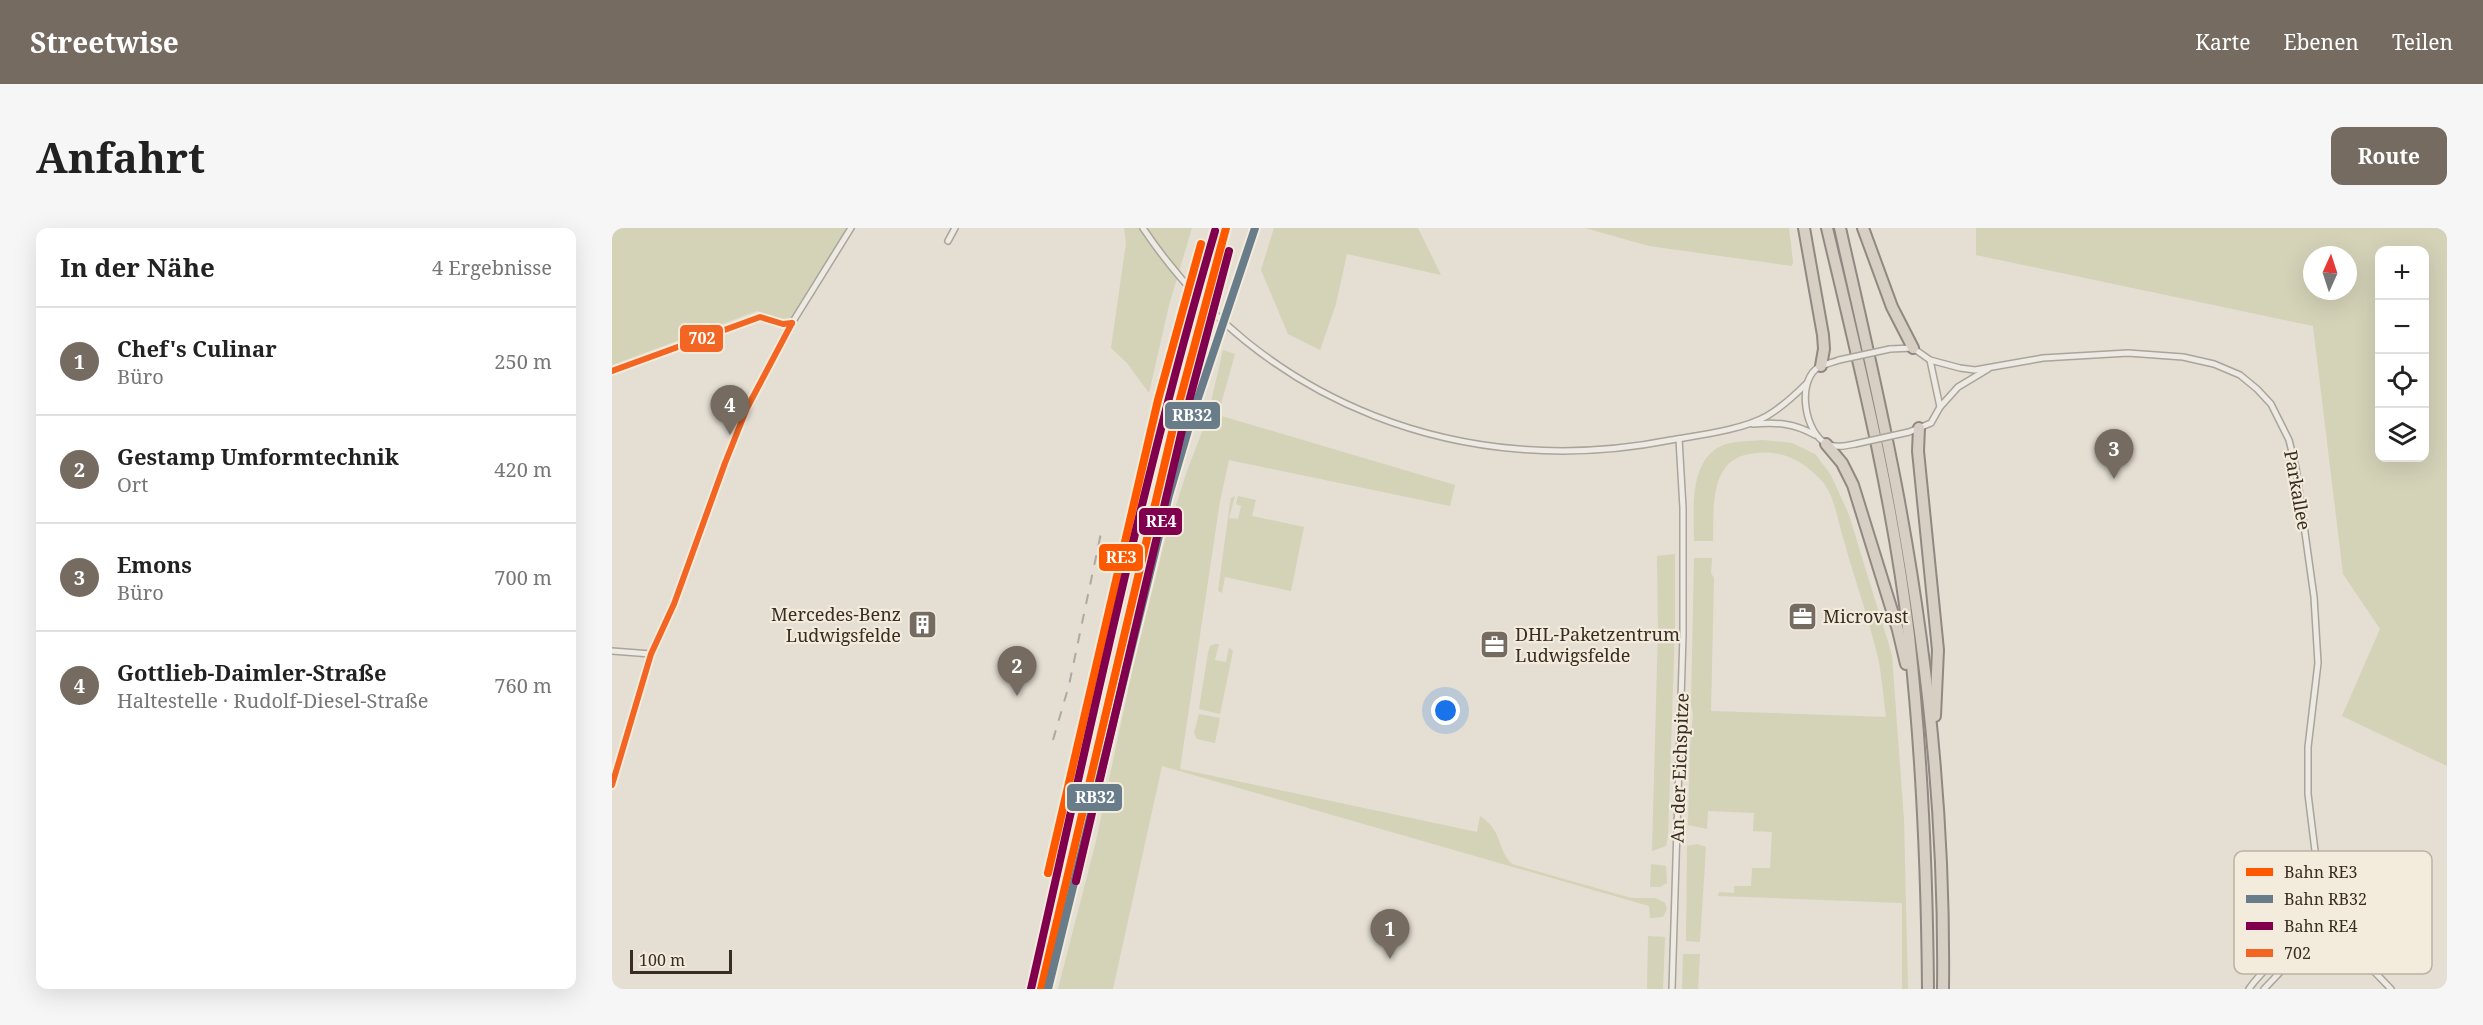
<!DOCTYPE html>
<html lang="de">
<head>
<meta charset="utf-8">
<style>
  :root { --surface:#fff; --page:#f6f6f6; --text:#222; --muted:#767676; --line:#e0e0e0; --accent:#756b61 }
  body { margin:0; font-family:"Noto Serif",serif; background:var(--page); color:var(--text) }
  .controls { position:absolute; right:18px; top:18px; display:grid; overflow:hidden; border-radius:12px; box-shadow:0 6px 24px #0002 }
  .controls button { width:54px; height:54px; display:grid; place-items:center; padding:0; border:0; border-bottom:2px solid var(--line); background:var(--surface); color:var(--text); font:30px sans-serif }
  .compass { position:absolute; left:1691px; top:18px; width:54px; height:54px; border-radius:50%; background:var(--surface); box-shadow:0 6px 24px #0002; rotate:3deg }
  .scale { position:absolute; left:18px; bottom:15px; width:102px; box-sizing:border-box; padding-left:6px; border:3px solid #392d23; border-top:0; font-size:16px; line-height:21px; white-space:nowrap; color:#392d23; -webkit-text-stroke:4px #f3ebdb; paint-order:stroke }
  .you { position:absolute; left:834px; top:483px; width:21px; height:21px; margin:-15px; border:4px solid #fff; border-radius:50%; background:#1a73e8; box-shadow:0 0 0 9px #1a73e833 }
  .badge { display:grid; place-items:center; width:39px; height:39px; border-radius:50%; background:var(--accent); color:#fff; font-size:20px; font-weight:700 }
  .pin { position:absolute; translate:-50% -50px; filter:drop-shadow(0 2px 3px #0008) }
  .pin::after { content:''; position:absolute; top:32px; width:21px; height:18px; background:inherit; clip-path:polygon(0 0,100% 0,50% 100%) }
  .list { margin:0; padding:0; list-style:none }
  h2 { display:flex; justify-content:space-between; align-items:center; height:78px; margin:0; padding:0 24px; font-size:26px }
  h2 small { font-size:20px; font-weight:400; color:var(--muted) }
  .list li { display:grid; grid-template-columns:39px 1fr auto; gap:18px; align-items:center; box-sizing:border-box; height:108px; padding:0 24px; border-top:2px solid var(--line) }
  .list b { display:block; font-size:22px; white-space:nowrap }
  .list p { margin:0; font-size:20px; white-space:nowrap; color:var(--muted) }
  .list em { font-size:20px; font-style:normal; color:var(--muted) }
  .icon { flex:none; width:33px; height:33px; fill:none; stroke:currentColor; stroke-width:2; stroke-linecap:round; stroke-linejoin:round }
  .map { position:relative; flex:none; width:1835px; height:761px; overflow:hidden; border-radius:12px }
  header { display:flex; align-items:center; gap:36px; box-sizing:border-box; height:84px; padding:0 30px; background:var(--accent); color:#fff }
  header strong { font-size:28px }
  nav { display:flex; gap:33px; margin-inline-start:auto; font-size:21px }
  .intro { display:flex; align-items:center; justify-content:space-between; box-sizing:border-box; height:144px; padding:0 36px }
  h1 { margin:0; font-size:42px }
  .button { padding:15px 27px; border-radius:12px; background:var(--accent); color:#fff; font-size:21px; font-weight:700 }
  main { display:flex; gap:36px; padding:0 36px }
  aside { flex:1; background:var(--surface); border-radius:12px; box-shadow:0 6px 24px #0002 }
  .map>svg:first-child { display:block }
  .green { fill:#d4d2b7; fill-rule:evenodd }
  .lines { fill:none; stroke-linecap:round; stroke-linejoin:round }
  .street-casing { stroke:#aaa49b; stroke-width:8 }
  .highway-casing { stroke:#908982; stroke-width:14 }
  .street { stroke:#edeae3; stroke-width:5 }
  .highway { stroke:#d7cfc4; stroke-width:10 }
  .rail { stroke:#ada9a3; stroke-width:2; stroke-dasharray:10 10; stroke-linecap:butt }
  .street-bridge-casing { stroke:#aaa49b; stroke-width:8; stroke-linecap:butt }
  .street-bridge { stroke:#edeae3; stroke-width:5 }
  .bus-1-casing { stroke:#f3ebdb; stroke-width:10 }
  .bus-1 { stroke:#f26522; stroke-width:6 }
  .rail-1-casing { stroke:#f3ebdb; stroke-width:12 }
  .rail-2-casing { stroke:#f3ebdb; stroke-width:12 }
  .rail-3-casing { stroke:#f3ebdb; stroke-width:12 }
  .rail-1 { stroke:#ff5900; stroke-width:8 }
  .rail-2 { stroke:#697c8a; stroke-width:8 }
  .rail-3 { stroke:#80004d; stroke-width:8 }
  .labels { text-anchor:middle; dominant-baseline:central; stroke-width:4.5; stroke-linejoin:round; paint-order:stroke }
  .street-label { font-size:18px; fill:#392d23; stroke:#f3ebdb }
  .poi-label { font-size:18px; fill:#392d23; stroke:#f3ebdb; text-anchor:start }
  .key { fill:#f3ebdb; stroke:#bbb2a4; stroke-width:1.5 }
  .key-label { font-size:16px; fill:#392d23 }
  .line-badge { stroke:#f3ebdb; stroke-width:2 }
  .badge-label { font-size:16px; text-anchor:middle; font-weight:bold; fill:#fff }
</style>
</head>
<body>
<header>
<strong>Streetwise</strong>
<nav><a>Karte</a><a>Ebenen</a><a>Teilen</a></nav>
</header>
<div class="intro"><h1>Anfahrt</h1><a class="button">Route</a></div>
<main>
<aside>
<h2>In der Nähe<small>4 Ergebnisse</small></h2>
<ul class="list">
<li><span class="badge">1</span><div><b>Chef's Culinar</b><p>Büro</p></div><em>250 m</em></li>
<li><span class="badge">2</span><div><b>Gestamp Umformtechnik</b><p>Ort</p></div><em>420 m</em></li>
<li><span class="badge">3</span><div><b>Emons</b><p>Büro</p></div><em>700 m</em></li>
<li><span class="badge">4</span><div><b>Gottlieb-Daimler-Straße</b><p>Haltestelle · Rudolf-Diesel-Straße</p></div><em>760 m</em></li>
</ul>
</aside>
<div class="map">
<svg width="1835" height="761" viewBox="0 0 1835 761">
  <rect width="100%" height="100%" fill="#e4ded3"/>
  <g class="green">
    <path d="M0,0H239L180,95L145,83L0,137Z"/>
    <path d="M512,0H580L557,77L537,165L515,135L499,120L514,15Z"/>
    <path d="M662,0H806L829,47L735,26L724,76L708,122L676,106L649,42Z"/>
    <path d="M973,0H1177L1181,34L1180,38L1037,18Z"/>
    <path d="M1364,0H1835V538L1730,488L1768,401L1731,346L1701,98L1364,27ZM1768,22H1812V230H1768ZM1700,27H1736V63H1700Z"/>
    <path d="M611,122L623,126L606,187L843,257L838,278L617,232L608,273L568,541L865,604L868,588C891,603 885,622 900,636L1019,670H1044L1053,675L1055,681L1051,689L1038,690L1037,678L550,538L501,761H446L484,613L521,439L553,312L575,243L595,191Z"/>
    <path d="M1151,212L1180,215L1203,226L1219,247L1237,287L1280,427L1292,592L1296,761H1290V675L1106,668L1107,664L1122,665V658H1139L1140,640H1158L1160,604L1141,603L1142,585L1096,583L1095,601L1076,597L1078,520L1081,486L1079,478L1082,330H1100L1099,345L1102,350L1099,483L1274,489C1271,467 1270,443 1264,422C1255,385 1242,349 1232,313C1226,294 1223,268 1210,253C1189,230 1164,219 1133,227C1097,236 1102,284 1101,313H1082C1082,281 1076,229 1114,216C1125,213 1140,213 1151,212Z"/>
    <path d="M623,268L617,290L626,291L629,278L624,276L626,268L644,272L640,288L692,299L679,363L613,349L610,365L606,363L618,275L619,270Z"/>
    <path d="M1063,326V398L1056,608L1054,618L1040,623L1046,402L1045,328Z"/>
    <path d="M603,416H607L603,432L614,434L617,419L621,423L608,486L587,481L596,425L598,418Z"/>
    <path d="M587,486L608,490L603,515L585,511L582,505Z"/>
    <path d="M1085,616L1094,619L1088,714L1074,713L1075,618Z"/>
    <path d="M1039,636L1054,638L1055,655L1048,659H1038Z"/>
    <path d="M1036,708L1053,709L1051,761H1035Z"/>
    <path d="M1071,726H1088L1086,761H1070Z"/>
  </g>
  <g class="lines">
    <defs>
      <g id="street">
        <path d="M531,0C649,177 853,253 1059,212C1088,207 1130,202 1155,188C1170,179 1182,168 1194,156"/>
        <path d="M336,13L343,0"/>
        <path d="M1278,121L1301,120L1318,132L1328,179L1319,195L1297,204"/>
        <path d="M1227,132C1220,135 1210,136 1204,141C1185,157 1193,205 1215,216C1224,220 1233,218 1243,216"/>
        <path d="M1318,132L1348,140L1363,142L1431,130L1516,125L1571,129L1602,136L1628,147L1645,161L1659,176L1677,212L1684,240L1702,369L1706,435L1696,519V566L1706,647L1712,666L1721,681"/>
        <path d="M0,143L148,89L171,96L179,95"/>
        <path d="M1328,179L1346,159L1376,141"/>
        <path d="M1141,196C1164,194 1182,195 1203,207"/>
        <path d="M0,423L39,426"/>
        <path d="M0,557L39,426L62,376L113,235L135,180L180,95L239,0"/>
        <circle cx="1710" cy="692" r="16"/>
        <path d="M1699,680L1705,651"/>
        <path d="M1726,693L1731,707L1743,724"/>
        <path d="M1713,708C1740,717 1760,742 1779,761"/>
        <path d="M1060,761L1071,407V280L1067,211"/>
        <path d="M1637,761C1653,736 1685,720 1694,692"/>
        <path d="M1652,761L1697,714L1709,708"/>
      </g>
      <g id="highway">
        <path d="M1192,0L1211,107L1212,121L1209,138"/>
        <path d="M1215,0C1247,135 1281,271 1297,408C1310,526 1315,643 1316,761"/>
        <path d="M1228,0C1249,93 1271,185 1288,279C1317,438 1333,599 1331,761"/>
        <path d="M1251,0L1280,79L1301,120"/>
        <path d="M1307,200L1306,223L1326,422L1323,488"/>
        <path d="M1214,216L1230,235L1241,257L1286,402L1294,436"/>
      </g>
    </defs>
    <use href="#street" class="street-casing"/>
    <use href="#highway" class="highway-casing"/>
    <use href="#street" class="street"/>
    <use href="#highway" class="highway"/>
    <path class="rail" d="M441,512L457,457L489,305"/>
    <defs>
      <g id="street-bridge">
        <path d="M1227,132L1278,121"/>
        <path d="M1243,216L1297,204"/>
      </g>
    </defs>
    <use href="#street-bridge" class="street-bridge-casing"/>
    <use href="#street-bridge" class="street-bridge"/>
    <defs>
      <g id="bus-1">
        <path d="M0,143L148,89L171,96L180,95"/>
        <path d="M0,557L39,426L62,376L113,235L135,180L180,95"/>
      </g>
    </defs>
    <use href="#bus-1" class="bus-1-casing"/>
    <use href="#bus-1" class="bus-1"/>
    <defs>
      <g id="rail-1">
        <path d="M436,645L546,172L589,16"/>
        <path d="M429,761L566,179L614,0"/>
      </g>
      <path id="rail-2" d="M436,761L557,267L582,182L643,0"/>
      <g id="rail-3">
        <path d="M464,653L575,181L617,23"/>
        <path d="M419,761C477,507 530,252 603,3"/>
      </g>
    </defs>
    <use href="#rail-1" class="rail-1-casing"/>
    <use href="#rail-2" class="rail-2-casing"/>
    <use href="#rail-3" class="rail-3-casing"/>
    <use href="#rail-1" class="rail-1"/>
    <use href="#rail-2" class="rail-2"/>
    <use href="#rail-3" class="rail-3"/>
  </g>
  <defs>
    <symbol id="office-square" viewBox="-11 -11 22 22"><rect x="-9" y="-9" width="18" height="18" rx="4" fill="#756b61" stroke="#f3ebdb"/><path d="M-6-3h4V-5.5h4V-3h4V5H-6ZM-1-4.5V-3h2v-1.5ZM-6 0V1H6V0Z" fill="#fff"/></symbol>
    <symbol id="building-square" viewBox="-11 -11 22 22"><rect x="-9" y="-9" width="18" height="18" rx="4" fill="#756b61" stroke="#f3ebdb"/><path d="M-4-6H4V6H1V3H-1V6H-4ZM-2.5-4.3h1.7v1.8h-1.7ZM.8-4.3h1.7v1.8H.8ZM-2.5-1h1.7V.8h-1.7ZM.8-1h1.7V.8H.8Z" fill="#fff"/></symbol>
  </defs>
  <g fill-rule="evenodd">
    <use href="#office-square" x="1174" y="372" width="33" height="33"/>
    <use href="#building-square" x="294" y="380" width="33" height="33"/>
    <use href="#office-square" x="866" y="400" width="33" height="33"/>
  </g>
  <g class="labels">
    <g class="street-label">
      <text transform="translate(1686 262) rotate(80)">Parkallee</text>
      <text transform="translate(1067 540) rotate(-88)">An der Eichspitze</text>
    </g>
    <g class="poi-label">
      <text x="289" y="386" text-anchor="end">Mercedes-Benz<tspan x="289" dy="21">Ludwigsfelde</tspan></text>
      <text x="1211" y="388">Microvast</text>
      <text x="903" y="406">DHL-Paketzentrum<tspan x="903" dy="21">Ludwigsfelde</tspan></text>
    </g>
  </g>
  <rect x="1622" y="623" width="198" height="123" rx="9" class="key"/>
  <rect x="1634" y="640" width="27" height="8" fill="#ff5900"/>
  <rect x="1634" y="667" width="27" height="8" fill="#697c8a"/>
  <rect x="1634" y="694" width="27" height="8" fill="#80004d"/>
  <rect x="1634" y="721" width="27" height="8" fill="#f26522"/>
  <g class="key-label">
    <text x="1672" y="650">Bahn RE3</text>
    <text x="1672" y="677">Bahn RB32</text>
    <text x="1672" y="704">Bahn RE4</text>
    <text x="1672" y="731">702</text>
  </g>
  <g class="line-badge">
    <rect x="67" y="96" width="45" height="29" rx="6" fill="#f26522"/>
    <rect x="552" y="173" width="57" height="29" rx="6" fill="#697c8a"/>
    <rect x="526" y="279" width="45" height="29" rx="6" fill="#80004d"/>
    <rect x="486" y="315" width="46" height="29" rx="6" fill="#ff5900"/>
    <rect x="454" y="555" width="57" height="29" rx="6" fill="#697c8a"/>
  </g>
  <g class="badge-label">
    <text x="90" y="116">702</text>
    <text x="580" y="193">RB32</text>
    <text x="549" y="299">RE4</text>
    <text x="509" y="335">RE3</text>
    <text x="483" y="575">RB32</text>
  </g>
</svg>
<div class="controls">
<button>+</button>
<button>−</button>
<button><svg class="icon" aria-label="locate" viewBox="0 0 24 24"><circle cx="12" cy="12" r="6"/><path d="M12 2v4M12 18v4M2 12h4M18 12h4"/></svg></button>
<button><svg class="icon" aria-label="layers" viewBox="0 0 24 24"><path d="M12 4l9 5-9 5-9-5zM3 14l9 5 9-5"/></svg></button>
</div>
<svg class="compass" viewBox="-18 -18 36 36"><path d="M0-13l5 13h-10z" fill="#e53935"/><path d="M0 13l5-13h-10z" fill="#767676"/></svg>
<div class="scale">100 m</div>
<div class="you"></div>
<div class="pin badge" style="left:778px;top:731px">1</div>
<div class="pin badge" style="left:405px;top:468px">2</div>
<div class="pin badge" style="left:1502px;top:251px">3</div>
<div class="pin badge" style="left:118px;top:207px">4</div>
</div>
</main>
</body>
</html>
